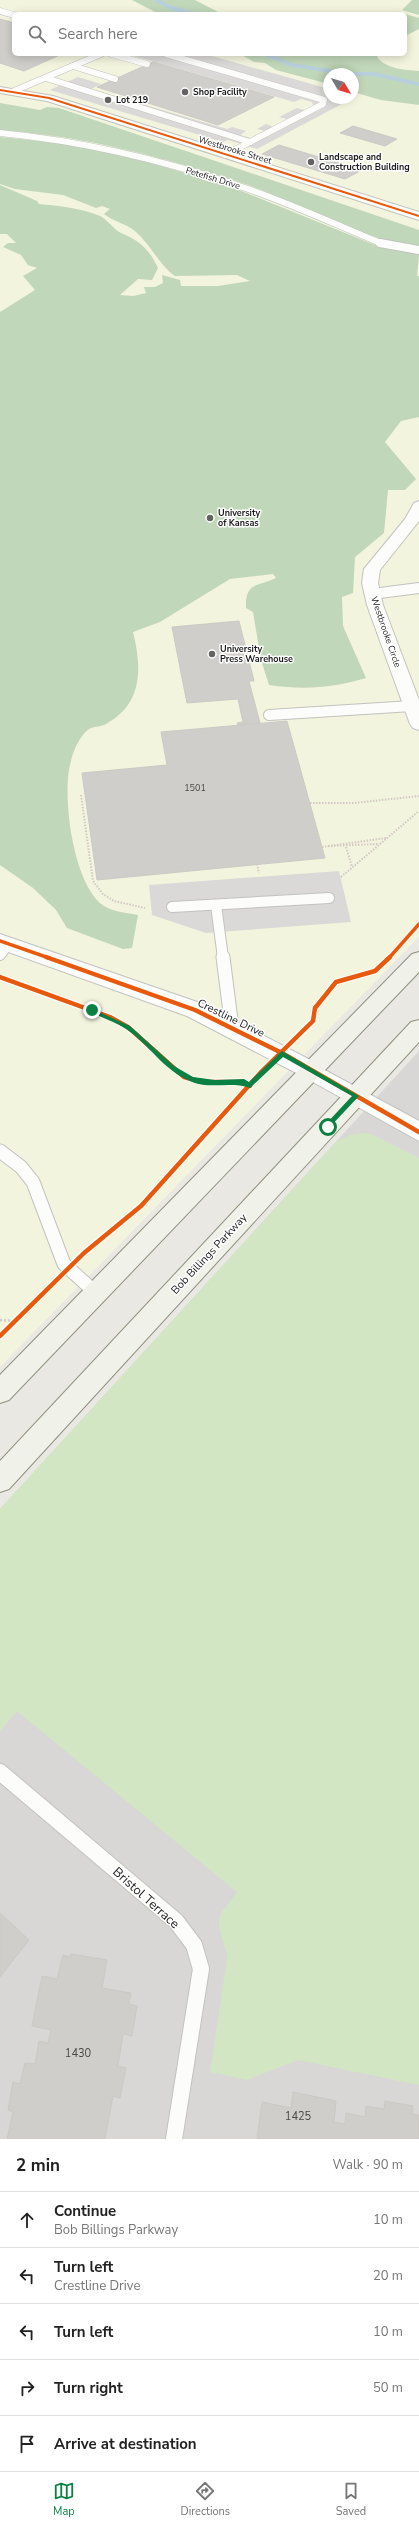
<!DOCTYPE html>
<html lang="en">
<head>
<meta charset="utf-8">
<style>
  :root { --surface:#fff; --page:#f6f6f6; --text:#222; --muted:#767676; --line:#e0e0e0; --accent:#0b8043 }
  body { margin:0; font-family:"Nunito Sans",sans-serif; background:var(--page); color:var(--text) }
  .compass { position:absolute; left:323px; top:68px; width:36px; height:36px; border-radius:50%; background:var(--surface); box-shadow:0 2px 10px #0003; rotate:128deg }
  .stop { position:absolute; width:12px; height:12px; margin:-9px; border:3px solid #0b8043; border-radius:50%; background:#fff }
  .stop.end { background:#0b8043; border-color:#fff; box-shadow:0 1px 4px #0008 }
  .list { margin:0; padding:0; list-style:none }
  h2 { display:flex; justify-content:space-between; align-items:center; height:52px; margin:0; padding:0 16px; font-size:17px }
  h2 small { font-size:13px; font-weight:400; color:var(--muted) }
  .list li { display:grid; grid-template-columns:26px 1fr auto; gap:12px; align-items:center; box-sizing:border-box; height:56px; padding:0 16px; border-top:1px solid var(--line) }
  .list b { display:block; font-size:15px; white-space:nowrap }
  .list p { margin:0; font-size:13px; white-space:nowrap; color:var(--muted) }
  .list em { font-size:13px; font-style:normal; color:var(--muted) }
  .icon { flex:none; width:22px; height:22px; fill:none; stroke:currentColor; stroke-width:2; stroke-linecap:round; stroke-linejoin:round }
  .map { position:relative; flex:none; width:419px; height:2139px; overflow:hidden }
  .search { position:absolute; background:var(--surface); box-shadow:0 2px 10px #0003; left:12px; right:12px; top:12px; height:44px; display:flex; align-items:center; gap:10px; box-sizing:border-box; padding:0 14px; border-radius:6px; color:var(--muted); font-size:15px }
  .sheet { height:332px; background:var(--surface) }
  nav { display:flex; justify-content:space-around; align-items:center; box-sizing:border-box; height:56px; border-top:1px solid var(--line); background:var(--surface); font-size:11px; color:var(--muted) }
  nav a { display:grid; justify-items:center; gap:2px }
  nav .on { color:var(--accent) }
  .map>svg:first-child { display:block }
  .residential { fill:#d8d7d5 }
  .education { fill:#f2f4dd; fill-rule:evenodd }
  .grass { fill:#d2e6c3 }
  .forest { fill:#c1d7b9 }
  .parking { fill:#dad9d7 }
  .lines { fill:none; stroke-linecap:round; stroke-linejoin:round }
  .stream { stroke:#b7d0db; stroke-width:4 }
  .building { fill:#d0ceca; stroke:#ccc9c5 }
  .service-far4-casing { stroke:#c2c2bf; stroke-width:7 }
  .service-far3-casing { stroke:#c2c2bf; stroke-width:10 }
  .service-far2-casing { stroke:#c2c2bf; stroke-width:12 }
  .service-far1-casing { stroke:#c2c2bf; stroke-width:15 }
  .service-casing { stroke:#c2c2bf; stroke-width:18 }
  .minor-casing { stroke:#c2c2bf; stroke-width:2 }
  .tertiary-casing { stroke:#c2c2bf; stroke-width:2 }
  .secondary-casing { stroke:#8e917d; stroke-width:2 }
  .path-far1 { stroke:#d4c8c5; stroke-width:2; stroke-dasharray:1.5 1.5; stroke-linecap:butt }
  .path { stroke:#d4c8c5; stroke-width:2.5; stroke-dasharray:2 2; stroke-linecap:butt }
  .service-far4 { stroke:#fcfcfb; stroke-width:6 }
  .service-far3 { stroke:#fcfcfb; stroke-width:8 }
  .service-far2 { stroke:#fcfcfb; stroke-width:10 }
  .service-far1 { stroke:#fcfcfb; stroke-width:13 }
  .service { stroke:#fcfcfb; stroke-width:16 }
  .minor { fill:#fcfcfb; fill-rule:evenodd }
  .tertiary { fill:#fcfcfb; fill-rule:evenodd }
  .secondary { fill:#f0f1e8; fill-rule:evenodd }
  .cycleway-far2-casing { stroke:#fff; stroke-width:3.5 }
  .cycleway-far1-casing { stroke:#fff; stroke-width:5.5 }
  .cycleway-casing { stroke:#fff; stroke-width:7 }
  .cycleway-far2 { stroke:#e8590c; stroke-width:2 }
  .cycleway-far1 { stroke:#e8590c; stroke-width:3.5 }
  .cycleway { stroke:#e8590c; stroke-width:4.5 }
  .route { fill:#0b8043 }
  .poi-dot { fill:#636361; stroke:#fff; stroke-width:1.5 }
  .labels { text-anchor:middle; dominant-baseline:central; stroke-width:3; stroke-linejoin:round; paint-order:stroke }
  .far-poi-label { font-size:9px; font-weight:bold; fill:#1b1b1b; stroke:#fff; text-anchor:start }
  .far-street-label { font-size:9px; fill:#1b1b1b; stroke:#fff }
  .number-label { font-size:9px; fill:#484847 }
  .street-label { font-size:11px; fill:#1b1b1b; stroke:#fff }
  .near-number-label { font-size:11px; fill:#484847 }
  .near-street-label { font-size:13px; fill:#1b1b1b; stroke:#fff }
</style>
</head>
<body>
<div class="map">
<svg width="419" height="2139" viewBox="0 0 419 2139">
  <rect width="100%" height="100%" fill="#e9e8e3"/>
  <path class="residential" d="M419,1051V2139H0V1509Z"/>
  <path class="education" d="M0,0H419V937L0,1367ZM14,14H405V54H14ZM329,74H353V98H329Z"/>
  <path class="grass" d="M363,1133L371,1134L419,1158V2085L298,2060L247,2080L210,2072L227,1959C227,1947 217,1927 219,1919C222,1909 232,1900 237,1892L17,1711L0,1731V1509L337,1141L350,1135Z"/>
  <g class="forest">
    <path d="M132,0H195L222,14H159Z"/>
    <path d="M412,0H419V15L402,10Z"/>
    <path d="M405,14L419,18V29L405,36Z"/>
    <path d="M240,54H379L377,57C386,69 405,70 419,71V105L381,100L353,92V74H329V84L276,70L265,63L254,62Z"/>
    <path d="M0,103L40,110L47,107L59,108L419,230V245C389,251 284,197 248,185C163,157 89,137 0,130Z"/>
    <path d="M0,137L71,144L138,159L229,186L375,245L419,255L417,276H419V417L401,421L385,442L416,479L405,490H388L384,533L355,557L353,593L342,597L343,626L366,678C332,688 305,690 269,685L261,660L253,612L246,608C245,582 257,587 276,578L273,574L230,579L160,622L133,632C142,668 143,704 106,724C101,727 96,726 91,728C81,733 73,751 71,761C61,794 73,886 104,906C114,912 127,913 138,915L132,948L123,949L67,928L56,910L33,888L0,865V312L35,290L23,276L37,268L28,265L21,255L3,247L8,243H16L7,234H0V185L37,201L39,204C59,206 81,208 100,216C107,219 114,230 121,233C140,241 149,249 158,268L152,280L138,279L120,295L133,296L146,293L144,287H155L163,283L162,275L180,280L181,286H218L250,281L237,275L175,276C160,266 151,245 136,232C126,223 114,222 104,214L110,209L102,206L96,208L63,195L15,189L0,184Z"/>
  </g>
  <g class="parking">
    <path d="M138,54H205L329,89V98H353L257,149L228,140L223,142L50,90L78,77L101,84L91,89L227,129L232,127L246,131L240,135L251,138H259L268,132L257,129L266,124L277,128L291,120L279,117L297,108L308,111L314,108L312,102L301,99L294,102L134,56Z"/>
    <path d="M339,871L351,922L206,933L152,915L149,885Z"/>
  </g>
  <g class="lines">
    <g class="stream">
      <path d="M156,0L169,7L195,14"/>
      <path d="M265,54L292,65L350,74"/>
      <path d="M353,74H374L419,84"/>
    </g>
  </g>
  <g class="building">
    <path d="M0,19L14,23V54H62L24,71L0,63Z"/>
    <path d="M153,62L274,97L218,125L97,87Z"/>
    <path d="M353,126L397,139L385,146L340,133Z"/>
    <path d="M279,145L362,170L345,179L262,154Z"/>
    <path d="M239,621L254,681H249L260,723L238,725L237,723L243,722L238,699L187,703L172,627Z"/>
    <path d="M287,721L325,858L97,880L82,773L167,765L161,732Z"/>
    <path d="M0,1913L29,1940L0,1977Z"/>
    <path d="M71,1954L107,1960L102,1988L131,1993L129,2004L137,2006L132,2036L123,2034L118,2066L126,2068L120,2098L113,2096L105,2139H7L13,2112L8,2110L13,2082L20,2084L25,2063L35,2064L39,2041L48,2043L51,2030L32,2026L42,1976L57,1979L63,1955L70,1957Z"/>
    <path d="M293,2092L336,2101L334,2122L345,2124L346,2113L365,2117L366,2106L384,2109L385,2101L413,2106L412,2114L419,2115V2139H257L262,2102L291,2108Z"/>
  </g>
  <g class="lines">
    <defs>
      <g id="service-far4">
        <path d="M0,11L14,15"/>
        <path d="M111,54L147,64"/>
        <path d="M166,54L324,100L323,104L225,155"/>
        <path d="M73,66L115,79"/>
        <path d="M46,78L250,142"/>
        <path d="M14,91L101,54"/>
        <path d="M0,133C83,141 163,160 242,187C290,203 336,225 383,244"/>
      </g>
      <path id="service-far3" d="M380,243L419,250"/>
      <g id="service-far2">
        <path d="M372,594L419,588"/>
        <path d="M269,715L412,706"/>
        <path d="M216,905L223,958"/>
        <path d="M172,907L329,898"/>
        <path d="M0,955L8,944"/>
      </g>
      <g id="service-far1">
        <path d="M223,957L232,1028"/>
        <path d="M0,1151L21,1167L33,1182L64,1264L96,1293"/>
      </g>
      <path id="service" d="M0,1772L176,1921L194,1945L201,1969L174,2139"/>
      <g id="minor">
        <path d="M0,87L53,96L419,212V220L47,101L0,93Z"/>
        <path d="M419,501V521L380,570L378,583L383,605L419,700V730L413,728L410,724L367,605L362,583L364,569L405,519L414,503Z"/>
        <path d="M0,934L203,1004L318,1064L321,1070L318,1076L310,1078L302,1076L187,1016L0,949Z"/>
      </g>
      <path id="tertiary" d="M310,1062L419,1121V1141L302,1076L299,1070L302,1064Z"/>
      <g id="secondary">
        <path d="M419,952V972L9,1400L0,1403V1375L412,954Z"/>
        <path d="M419,1020V1042L9,1489L0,1492V1461L411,1022Z"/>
      </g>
    </defs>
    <use href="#service-far4" class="service-far4-casing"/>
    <use href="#service-far3" class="service-far3-casing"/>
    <use href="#service-far2" class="service-far2-casing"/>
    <use href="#service-far1" class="service-far1-casing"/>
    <use href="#service" class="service-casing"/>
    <use href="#minor" class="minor-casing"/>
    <use href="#tertiary" class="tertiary-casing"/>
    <use href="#secondary" class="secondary-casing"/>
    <g class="path-far1">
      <path d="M81,795L93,881L103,894L114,901L145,908"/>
      <path d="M310,803H354L419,796"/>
      <path d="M328,846L378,844"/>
      <path d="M322,847L386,838"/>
      <path d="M346,847L352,867"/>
      <path d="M257,864L259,873"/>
      <path d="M341,877L419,811"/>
    </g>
    <path class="path" d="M0,1320L15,1321"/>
    <use href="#service-far4" class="service-far4"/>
    <use href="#service-far3" class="service-far3"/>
    <use href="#service-far2" class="service-far2"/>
    <use href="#service-far1" class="service-far1"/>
    <use href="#service" class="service"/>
    <use href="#minor" class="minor"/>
    <use href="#tertiary" class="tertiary"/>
    <use href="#secondary" class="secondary"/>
    <defs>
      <path id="cycleway-far2" d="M0,90L49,98L419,216"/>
      <g id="cycleway-far1">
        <path d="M0,941L49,958"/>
        <path d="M389,958L419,924"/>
      </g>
      <g id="cycleway">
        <path d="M46,957L195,1010L282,1053L419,1132"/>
        <path d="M0,977L110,1017L128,1027L184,1077L202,1082H244L250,1086"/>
        <path d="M0,1336L84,1253L141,1206L262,1071L313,1021L315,1008L336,982L375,971L390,957"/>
      </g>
    </defs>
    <use href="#cycleway-far2" class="cycleway-far2-casing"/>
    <use href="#cycleway-far1" class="cycleway-far1-casing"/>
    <use href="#cycleway" class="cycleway-casing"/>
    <use href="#cycleway-far2" class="cycleway-far2"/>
    <use href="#cycleway-far1" class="cycleway-far1"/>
    <use href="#cycleway" class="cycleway"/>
  </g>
  <path class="route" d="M90,1008L130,1026L174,1066L193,1077L215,1080L244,1079L249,1082L282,1051L359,1096L328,1129L325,1125L352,1096L283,1057L250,1088C231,1081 208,1090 190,1081C163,1070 149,1044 126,1029C115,1022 101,1017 90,1012Z"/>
  <g class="poi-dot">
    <circle cx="185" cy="92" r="4"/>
    <circle cx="108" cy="100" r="4"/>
    <circle cx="311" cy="162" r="4"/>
    <circle cx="210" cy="518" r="4"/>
    <circle cx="212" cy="654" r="4"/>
  </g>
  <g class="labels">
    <g class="far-poi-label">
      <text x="193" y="92">Shop Facility</text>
      <text x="116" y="100">Lot 219</text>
      <text x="319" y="157">Landscape and<tspan x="319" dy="10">Construction Building</tspan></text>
      <text x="218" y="513">University<tspan x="218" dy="10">of Kansas</tspan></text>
      <text x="220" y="649">University<tspan x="220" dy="10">Press Warehouse</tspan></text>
    </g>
    <g class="far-street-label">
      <text transform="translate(235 150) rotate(17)">Westbrooke Street</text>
      <text transform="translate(213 178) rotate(17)">Petefish Drive</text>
      <text transform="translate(386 632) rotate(71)">Westbrooke Circle</text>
    </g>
    <g class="number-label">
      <text x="195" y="788">1501</text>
    </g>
    <g class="street-label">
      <text transform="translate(231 1018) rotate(26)">Crestline Drive</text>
      <text transform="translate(209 1254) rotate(-47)">Bob Billings Parkway</text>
    </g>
    <g class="near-number-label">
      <text x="78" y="2053">1430</text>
      <text x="298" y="2116">1425</text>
    </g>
    <g class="near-street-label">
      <text transform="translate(146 1898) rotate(42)">Bristol Terrace</text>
    </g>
  </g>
</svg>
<svg class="compass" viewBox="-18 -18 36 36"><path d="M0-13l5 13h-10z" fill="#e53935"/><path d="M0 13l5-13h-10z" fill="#767676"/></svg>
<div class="stop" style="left:328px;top:1127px"></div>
<div class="stop end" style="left:92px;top:1010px"></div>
<div class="search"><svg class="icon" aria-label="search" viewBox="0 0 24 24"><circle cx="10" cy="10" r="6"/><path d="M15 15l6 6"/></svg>Search here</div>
</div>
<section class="sheet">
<h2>2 min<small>Walk · 90 m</small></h2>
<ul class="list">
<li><svg class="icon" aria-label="ahead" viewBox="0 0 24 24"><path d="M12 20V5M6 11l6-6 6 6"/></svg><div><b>Continue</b><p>Bob Billings Parkway</p></div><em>10 m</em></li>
<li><svg class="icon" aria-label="left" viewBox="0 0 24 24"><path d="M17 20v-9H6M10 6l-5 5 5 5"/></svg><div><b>Turn left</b><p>Crestline Drive</p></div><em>20 m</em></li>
<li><svg class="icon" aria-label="left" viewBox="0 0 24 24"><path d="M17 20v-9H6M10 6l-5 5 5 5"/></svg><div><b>Turn left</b></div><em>10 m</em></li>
<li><svg class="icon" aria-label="right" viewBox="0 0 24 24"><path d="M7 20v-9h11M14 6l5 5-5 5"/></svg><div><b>Turn right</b></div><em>50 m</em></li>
<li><svg class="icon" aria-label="arrive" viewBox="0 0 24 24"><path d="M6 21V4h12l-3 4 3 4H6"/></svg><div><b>Arrive at destination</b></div></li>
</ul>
</section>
<nav>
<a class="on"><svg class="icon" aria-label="map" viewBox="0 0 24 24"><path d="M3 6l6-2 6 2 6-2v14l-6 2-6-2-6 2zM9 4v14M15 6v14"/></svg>Map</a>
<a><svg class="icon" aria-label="directions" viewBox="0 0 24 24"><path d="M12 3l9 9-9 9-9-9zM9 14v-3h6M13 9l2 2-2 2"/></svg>Directions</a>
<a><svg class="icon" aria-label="saved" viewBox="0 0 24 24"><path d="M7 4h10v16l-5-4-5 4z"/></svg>Saved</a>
</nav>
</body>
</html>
